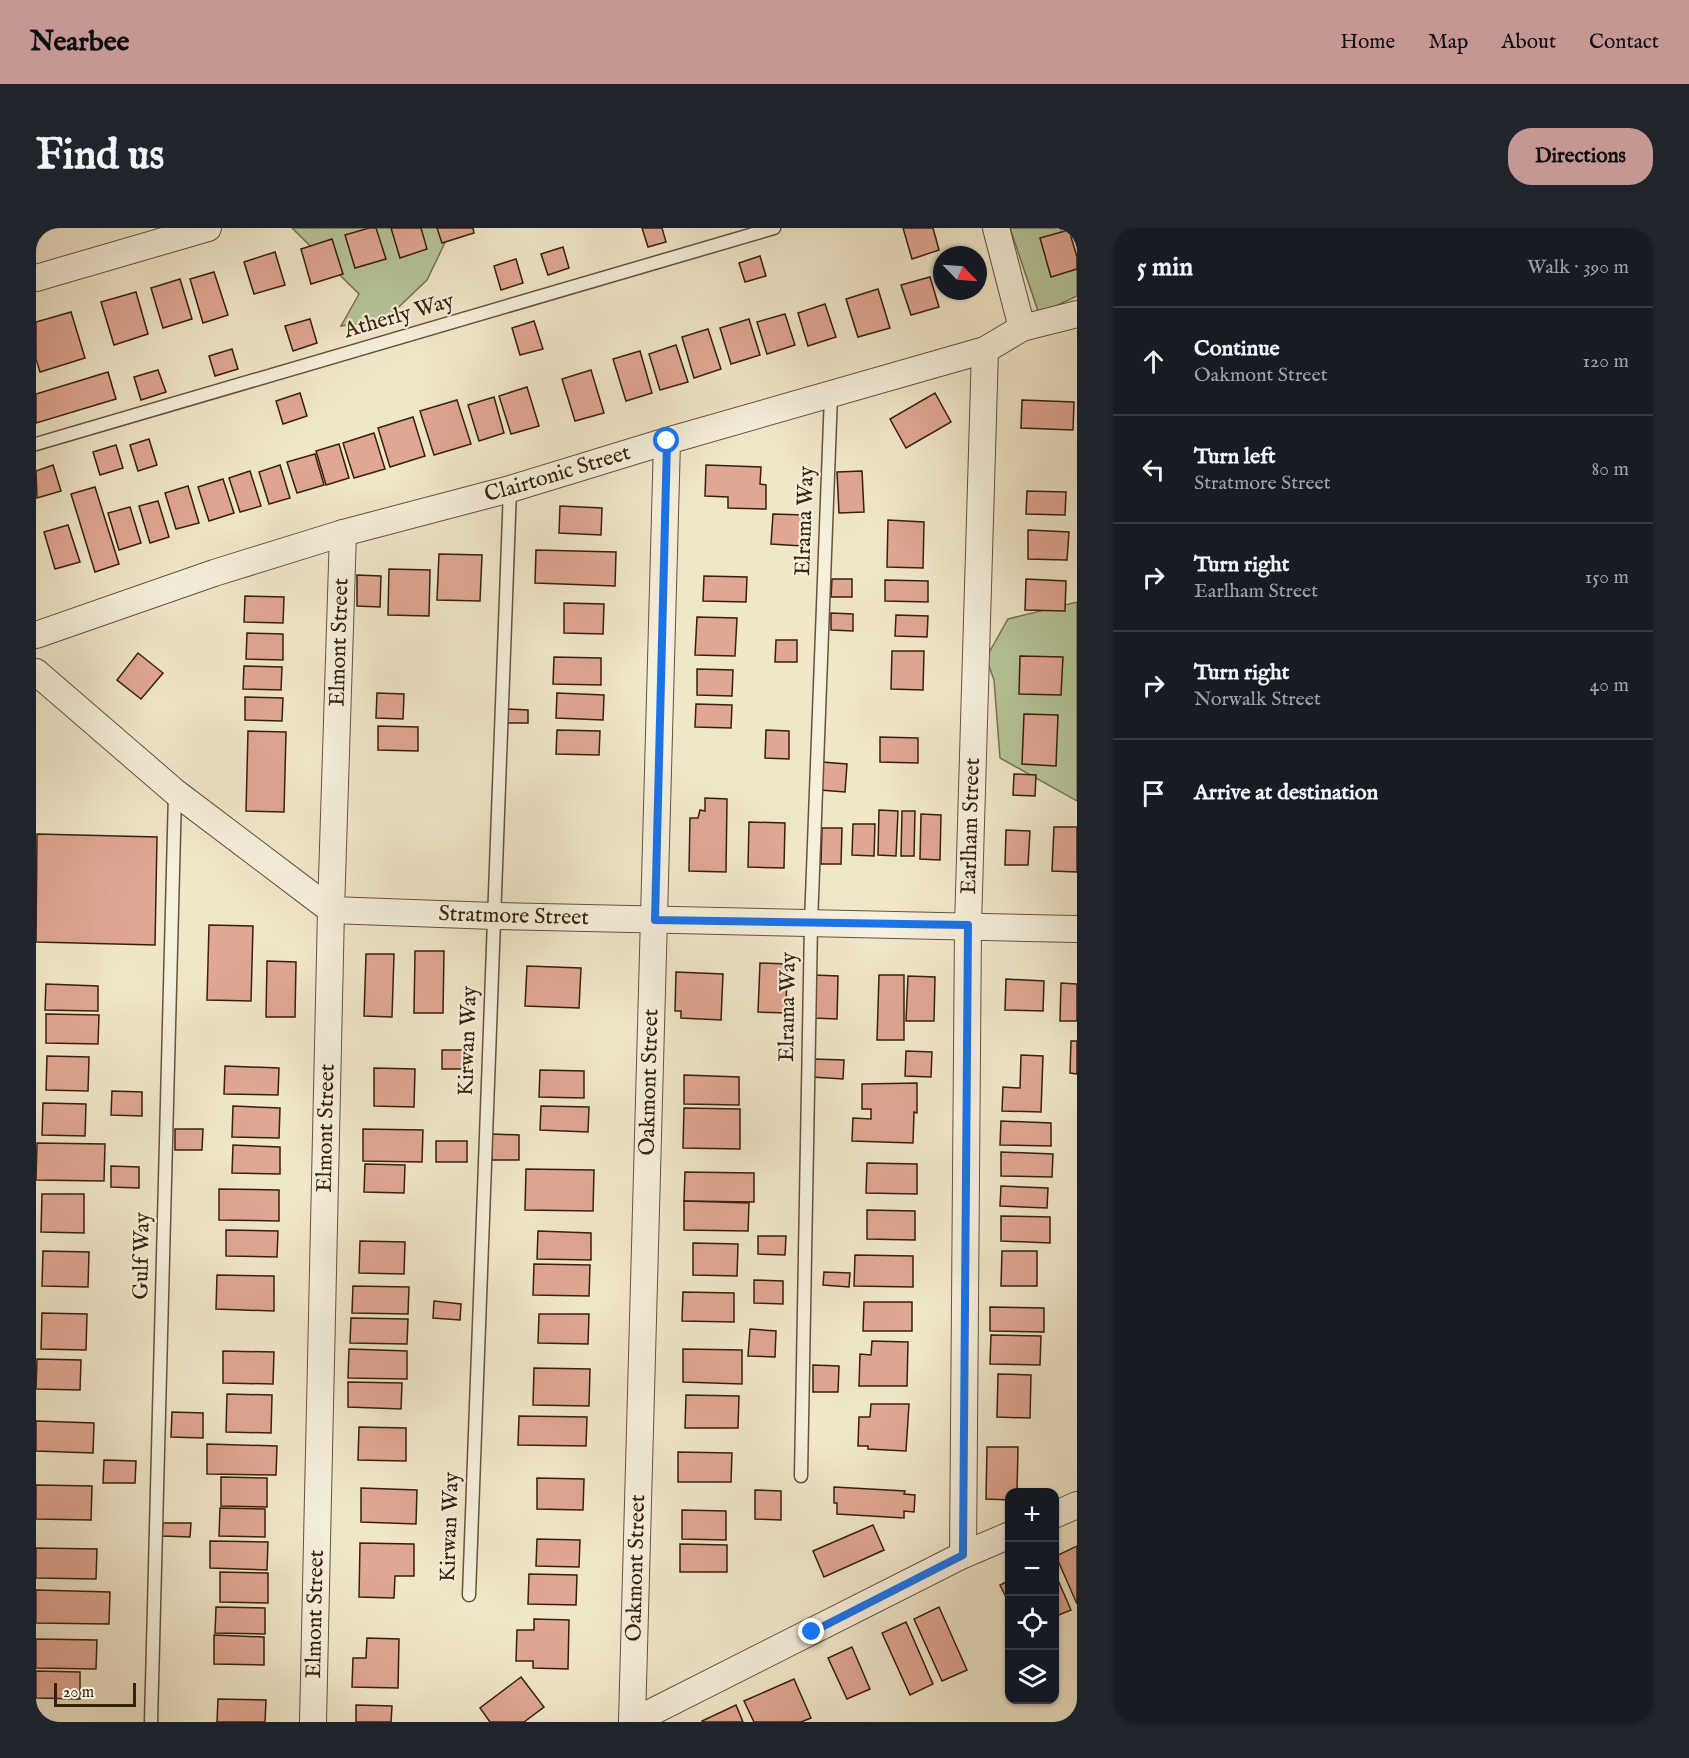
<!DOCTYPE html>
<html lang="en">
<head>
<meta charset="utf-8">
<style>
  :root { --surface:#171b24; --page:#20242c; --text:#f1f3f6; --muted:#9ea1a6; --line:#363941; --accent:#c59692 }
  body { margin:0; font-family:"IM FELL English",serif; background:var(--page); color:var(--text) }
  .controls { position:absolute; right:18px; bottom:18px; display:grid; overflow:hidden; border-radius:12px; box-shadow:0 2px 4px #0004 }
  .controls button { width:54px; height:54px; display:grid; place-items:center; padding:0; border:0; border-bottom:2px solid var(--line); background:var(--surface); color:var(--text); font:30px sans-serif }
  .compass { position:absolute; left:897px; top:18px; width:54px; height:54px; border-radius:50%; background:var(--surface); box-shadow:0 2px 4px #0004; rotate:115deg }
  .scale { position:absolute; left:18px; bottom:15px; width:82px; box-sizing:border-box; padding-left:6px; border:3px solid #37200c; border-top:0; font-size:16px; line-height:21px; white-space:nowrap; color:#37200c; -webkit-text-stroke:4px #f5efdc; paint-order:stroke }
  .stop { position:absolute; width:18px; height:18px; margin:-14px; border:4px solid #1a73e8; border-radius:50%; background:#fff }
  .stop.end { background:#1a73e8; border-color:#fff; box-shadow:0 2px 6px #0008 }
  .list { margin:0; padding:0; list-style:none }
  h2 { display:flex; justify-content:space-between; align-items:center; height:78px; margin:0; padding:0 24px; font-size:26px }
  h2 small { font-size:20px; font-weight:400; color:var(--muted) }
  .list li { display:grid; grid-template-columns:39px 1fr auto; gap:18px; align-items:center; box-sizing:border-box; height:108px; padding:0 24px; border-top:2px solid var(--line) }
  .list b { display:block; font-size:22px; white-space:nowrap }
  .list p { margin:0; font-size:20px; white-space:nowrap; color:var(--muted) }
  .list em { font-size:20px; font-style:normal; color:var(--muted) }
  .icon { flex:none; width:33px; height:33px; fill:none; stroke:currentColor; stroke-width:2; stroke-linecap:round; stroke-linejoin:round }
  .map { position:relative; flex:none; width:1041px; height:1494px; overflow:hidden; border-radius:24px }
  header { display:flex; align-items:center; gap:36px; box-sizing:border-box; height:84px; padding:0 30px; background:var(--accent); color:#111 }
  header strong { font-size:28px }
  nav { display:flex; gap:33px; margin-inline-start:auto; font-size:21px }
  .intro { display:flex; align-items:center; justify-content:space-between; box-sizing:border-box; height:144px; padding:0 36px }
  h1 { margin:0; font-size:42px }
  .button { padding:15px 27px; border-radius:24px; background:var(--accent); color:#111; font-size:21px; font-weight:700 }
  main { display:flex; gap:36px; padding:0 36px }
  aside { flex:1; background:var(--surface); border-radius:24px; box-shadow:0 2px 4px #0004 }
  .map>svg:first-child { display:block }
  .green { fill:#b6c699; stroke:#767352; stroke-width:1.5 }
  .building { fill:#e0a793; stroke:#37200c; stroke-width:1.5 }
  .lines { fill:none; stroke-linecap:round; stroke-linejoin:round }
  .service-casing { stroke:#65523b; stroke-width:15 }
  .minor-casing { stroke:#65523b; stroke-width:28 }
  .service { stroke:#f5efdc; stroke-width:12 }
  .minor { stroke:#f5efdc; stroke-width:26 }
  .route { stroke:#1a73e8; stroke-width:8 }
  .labels { text-anchor:middle; dominant-baseline:central; stroke-width:4.5; stroke-linejoin:round; paint-order:stroke }
  .street-label { font-size:22px; fill:#37200c; stroke:#f5efdc }
</style>
</head>
<body>
<header>
<strong>Nearbee</strong>
<nav><a>Home</a><a>Map</a><a>About</a><a>Contact</a></nav>
</header>
<div class="intro"><h1>Find us</h1><a class="button">Directions</a></div>
<main>
<div class="map">
<svg width="1041" height="1494" viewBox="0 0 1041 1494">
  <rect width="100%" height="100%" fill="#f0e7c9"/>
  <filter id="stains"><feTurbulence type="fractalNoise" baseFrequency=".00333" numOctaves="4"/><feColorMatrix values="0 0 0 0 .2 0 0 0 0 .09 0 0 0 0 .02 0 0 0 .5 -.17"/></filter>
  <radialGradient id="worn" r=".72"><stop offset=".6" stop-color="#630" stop-opacity="0"/><stop offset="1" stop-color="#630" stop-opacity=".3"/></radialGradient>
  <g class="green">
    <path d="M256,0H416L391,52L349,92L305,98L323,66Z"/>
    <path d="M974,0H1024L1041,43V68L1003,86Z"/>
    <path d="M1041,374V573L964,530L958,452L950,430L972,391Z"/>
  </g>
  <g class="building">
    <path d="M333,0H340L350,31L319,40L309,7Z"/>
    <path d="M355,0H385L391,21L364,30Z"/>
    <path d="M401,0H437L438,5L406,15Z"/>
    <path d="M606,0H626L630,14L612,19Z"/>
    <path d="M867,0H897L903,22L876,31Z"/>
    <path d="M1033,2L1041,29V41L1015,49L1004,10Z"/>
    <path d="M296,11L307,46L275,56L265,21Z"/>
    <path d="M527,19L533,40L512,47L505,26Z"/>
    <path d="M239,24L249,57L218,66L208,34Z"/>
    <path d="M724,28L730,48L709,54L703,35Z"/>
    <path d="M480,31L487,55L465,62L458,38Z"/>
    <path d="M178,44L192,87L167,95L154,51Z"/>
    <path d="M894,49L903,79L875,87L865,57Z"/>
    <path d="M144,51L156,91L127,100L115,60Z"/>
    <path d="M842,61L854,100L822,109L810,71Z"/>
    <path d="M100,64L112,106L78,117L65,74Z"/>
    <path d="M789,76L800,109L772,118L762,85Z"/>
    <path d="M35,84L49,130L4,144L0,131V94Z"/>
    <path d="M749,86L759,117L731,126L721,94Z"/>
    <path d="M274,91L281,115L257,123L249,98Z"/>
    <path d="M713,91L724,127L695,136L684,100Z"/>
    <path d="M498,93L507,121L484,127L476,100Z"/>
    <path d="M672,101L685,141L658,150L646,109Z"/>
    <path d="M640,117L652,154L624,162L613,126Z"/>
    <path d="M196,121L202,141L179,148L173,128Z"/>
    <path d="M604,123L616,165L590,173L577,131Z"/>
    <path d="M122,142L130,164L105,172L98,149Z"/>
    <path d="M555,142L568,185L539,193L526,151Z"/>
    <path d="M72,144L80,171L0,195V166Z"/>
    <path d="M491,159L503,198L475,206L463,168Z"/>
    <path d="M264,165L271,188L247,196L240,173Z"/>
    <path d="M899,165L915,194L870,220L854,191Z"/>
    <path d="M458,169L468,205L443,213L432,177Z"/>
    <path d="M421,172L435,216L398,227L384,183Z"/>
    <path d="M986,172L1038,174L1037,202L985,200Z"/>
    <path d="M377,189L389,228L354,239L342,200Z"/>
    <path d="M338,205L349,241L318,250L307,215Z"/>
    <path d="M113,211L121,237L102,243L94,217Z"/>
    <path d="M303,216L313,250L290,257L280,223Z"/>
    <path d="M80,217L87,240L64,247L57,224Z"/>
    <path d="M279,226L288,257L261,265L251,234Z"/>
    <path d="M17,237L25,263L1,270L0,243Z"/>
    <path d="M244,237L254,270L233,276L223,244Z"/>
    <path d="M670,237L725,239L724,256L730,257V281L692,280V269L669,268Z"/>
    <path d="M214,243L225,278L204,284L193,250Z"/>
    <path d="M826,243L828,284L803,285L801,244Z"/>
    <path d="M187,251L198,285L173,293L162,259Z"/>
    <path d="M152,258L163,295L140,301L129,265Z"/>
    <path d="M59,259L83,336L59,344L35,266Z"/>
    <path d="M991,263L1030,264L1029,287L990,286Z"/>
    <path d="M122,273L133,309L114,315L103,278Z"/>
    <path d="M524,278L566,280L565,307L523,305Z"/>
    <path d="M94,279L105,315L83,322L72,285Z"/>
    <path d="M737,286L768,287L766,318L735,316Z"/>
    <path d="M852,292L888,294L887,340L851,339Z"/>
    <path d="M32,297L44,334L19,341L8,304Z"/>
    <path d="M992,302L1033,304L1031,332L992,331Z"/>
    <path d="M500,322L580,324L579,358L499,355Z"/>
    <path d="M403,326L446,327L444,373L401,372Z"/>
    <path d="M353,341L394,342L393,388L352,387Z"/>
    <path d="M321,347L345,348L344,379L321,378Z"/>
    <path d="M668,348L711,349L710,374L667,373Z"/>
    <path d="M796,351H816V369H795Z"/>
    <path d="M990,351L1030,353L1029,383L989,382Z"/>
    <path d="M849,352L892,353V374L849,373Z"/>
    <path d="M209,368L248,369L247,395L208,394Z"/>
    <path d="M528,375L568,376L567,406L528,405Z"/>
    <path d="M795,385L817,386V403L795,402Z"/>
    <path d="M860,387L892,388L891,409L859,408Z"/>
    <path d="M661,389L701,390L699,428L659,427Z"/>
    <path d="M211,405L247,406V432L210,431Z"/>
    <path d="M740,412H761V434H739Z"/>
    <path d="M856,423H888L887,462L855,461Z"/>
    <path d="M102,425L127,445L105,471L81,452Z"/>
    <path d="M984,428L1027,429L1025,467L983,466Z"/>
    <path d="M518,429L565,430V457L517,456Z"/>
    <path d="M208,438L246,439L245,462L207,461Z"/>
    <path d="M661,441L697,442L696,468L661,467Z"/>
    <path d="M341,465L368,466L367,491L340,490Z"/>
    <path d="M521,465L568,467L567,492L520,490Z"/>
    <path d="M209,469L247,470L246,493L209,492Z"/>
    <path d="M660,476L696,477L695,500L659,499Z"/>
    <path d="M472,481L492,482V495H472Z"/>
    <path d="M988,486L1022,487L1020,538L986,536Z"/>
    <path d="M342,498L382,499V523L342,522Z"/>
    <path d="M521,502L564,503L563,527L520,526Z"/>
    <path d="M730,502L753,503V531L729,530Z"/>
    <path d="M212,503L250,504L248,584L210,583Z"/>
    <path d="M844,509L882,510V535L844,534Z"/>
    <path d="M786,534L811,536L809,564L784,562Z"/>
    <path d="M978,546L1000,547L999,568L977,567Z"/>
    <path d="M669,570L691,571L690,644L653,643L654,590H662L664,582L669,583Z"/>
    <path d="M843,582L862,583L860,628L842,627Z"/>
    <path d="M866,583H879L878,628H865Z"/>
    <path d="M885,586L905,587L904,632L884,631Z"/>
    <path d="M713,594L749,595L748,640L712,639Z"/>
    <path d="M817,596H839L838,628L816,627Z"/>
    <path d="M1018,599H1041V644L1016,643Z"/>
    <path d="M786,600H806L805,636H785Z"/>
    <path d="M970,602L994,603L992,637H969Z"/>
    <path d="M1,606L121,609L119,717L0,714Z"/>
    <path d="M173,697L217,698L215,773L171,772Z"/>
    <path d="M379,723H408L407,785H378Z"/>
    <path d="M330,726H358L356,789L328,788Z"/>
    <path d="M231,733L260,734L259,789H230Z"/>
    <path d="M724,735L751,736L750,785L722,784Z"/>
    <path d="M491,738L545,740L543,780L489,778Z"/>
    <path d="M640,744L687,746L685,792L645,790V783H639Z"/>
    <path d="M778,747L802,748L801,791L777,790Z"/>
    <path d="M843,747H868V812H841Z"/>
    <path d="M872,748L899,749L898,793H870Z"/>
    <path d="M970,751L1008,753L1007,783L969,782Z"/>
    <path d="M1025,755L1041,756V793H1024Z"/>
    <path d="M10,756L62,758V783L9,782Z"/>
    <path d="M10,786L63,787L62,816L10,815Z"/>
    <path d="M1035,813H1041V846L1034,845Z"/>
    <path d="M406,822H433L432,841H406Z"/>
    <path d="M870,823L896,824L895,849L869,848Z"/>
    <path d="M985,827L1007,828L1005,884L966,883L967,859L984,860Z"/>
    <path d="M11,828L53,829L52,863L10,862Z"/>
    <path d="M777,831L808,832L807,851L776,849Z"/>
    <path d="M189,838L243,840L242,867L188,866Z"/>
    <path d="M338,840L379,841L378,879L338,878Z"/>
    <path d="M504,842L548,843V870L503,869Z"/>
    <path d="M648,847L703,849V877L648,876Z"/>
    <path d="M881,855V885L878,884L877,915L816,913L817,890L835,891V881H826V856Z"/>
    <path d="M76,863L106,864V888L75,887Z"/>
    <path d="M7,875L50,876L49,908L6,907Z"/>
    <path d="M197,878L244,880L243,910L196,909Z"/>
    <path d="M505,878L553,879L552,904L504,902Z"/>
    <path d="M648,880L704,881V921L647,920Z"/>
    <path d="M965,893L1015,895V918L964,917Z"/>
    <path d="M139,901H167L166,922H139Z"/>
    <path d="M327,901L387,902L386,934L327,933Z"/>
    <path d="M456,906L483,907V932H456Z"/>
    <rect x="400" y="913" width="31" height="21"/>
    <path d="M1,915L69,916L68,953L0,952Z"/>
    <path d="M197,917L244,919V946L196,945Z"/>
    <path d="M965,924L1017,926L1016,949L965,948Z"/>
    <path d="M831,935L881,936V966L830,965Z"/>
    <path d="M329,936L369,937L368,965L328,964Z"/>
    <path d="M75,938L103,939V960L75,959Z"/>
    <path d="M490,941L558,942L557,983L489,982Z"/>
    <path d="M649,944L718,945V974L648,973Z"/>
    <path d="M965,958L1012,960L1011,980L964,978Z"/>
    <path d="M183,961L243,962V993L183,992Z"/>
    <path d="M6,966H48V1005L5,1004Z"/>
    <path d="M648,973L713,975L712,1003L648,1002Z"/>
    <path d="M831,982L879,983V1012L831,1011Z"/>
    <path d="M965,988L1014,989V1015L965,1013Z"/>
    <path d="M190,1002L242,1003L241,1029L190,1028Z"/>
    <path d="M502,1003L555,1005V1032L501,1031Z"/>
    <path d="M722,1008H750L749,1027L722,1026Z"/>
    <path d="M324,1013L369,1014L368,1046L323,1045Z"/>
    <path d="M657,1015L702,1016L701,1048L657,1047Z"/>
    <path d="M7,1023L53,1024L52,1059L6,1058Z"/>
    <path d="M966,1023H1001V1058H965Z"/>
    <path d="M819,1027L877,1028V1059L818,1058Z"/>
    <path d="M498,1036L554,1037L553,1068L497,1067Z"/>
    <path d="M788,1044L814,1045L813,1059L787,1057Z"/>
    <path d="M181,1047L238,1048V1083L180,1081Z"/>
    <path d="M718,1052L747,1053V1076L718,1075Z"/>
    <path d="M317,1058L373,1059L372,1086L316,1085Z"/>
    <path d="M647,1064L698,1065V1094L646,1093Z"/>
    <path d="M398,1073L425,1076L424,1092L397,1090Z"/>
    <path d="M828,1074H876V1103H827Z"/>
    <path d="M954,1079L1008,1080V1104L954,1103Z"/>
    <path d="M6,1085L51,1086L50,1122L5,1121Z"/>
    <path d="M503,1086H553L552,1116L502,1115Z"/>
    <path d="M315,1090L372,1091L371,1116L314,1115Z"/>
    <path d="M714,1101L740,1103L739,1129L712,1128Z"/>
    <path d="M955,1107L1005,1108L1004,1137L954,1136Z"/>
    <path d="M836,1113L872,1114L871,1158H823L824,1126L835,1127Z"/>
    <path d="M313,1121L371,1123V1151L312,1150Z"/>
    <path d="M647,1121L706,1122V1156L647,1154Z"/>
    <path d="M187,1123L238,1124L237,1156L187,1155Z"/>
    <path d="M1,1131L45,1132L44,1162L0,1161Z"/>
    <path d="M777,1137L803,1138L802,1164H777Z"/>
    <path d="M498,1140L554,1141L553,1178L497,1177Z"/>
    <path d="M962,1146L995,1147L994,1190L961,1189Z"/>
    <path d="M312,1154L366,1155L365,1181L312,1179Z"/>
    <path d="M191,1166L236,1167L235,1205L190,1204Z"/>
    <path d="M650,1167L703,1168L702,1200H649Z"/>
    <path d="M835,1176H873L870,1223L832,1221V1218H822L823,1189H834Z"/>
    <path d="M136,1184L167,1185V1210L135,1209Z"/>
    <path d="M483,1188L551,1189L550,1218L482,1217Z"/>
    <path d="M0,1193L58,1195L57,1225L0,1223Z"/>
    <path d="M323,1199L370,1200V1233L322,1232Z"/>
    <path d="M171,1216L241,1218L240,1247L171,1246Z"/>
    <path d="M951,1219H982L981,1264H974V1272L950,1271Z"/>
    <path d="M642,1224L696,1225L695,1254H642Z"/>
    <path d="M68,1232L100,1233L99,1255H67Z"/>
    <path d="M185,1249L231,1250V1279L185,1278Z"/>
    <path d="M501,1250L548,1251L547,1282L501,1281Z"/>
    <path d="M0,1257L56,1258L55,1292L0,1291Z"/>
    <path d="M798,1259L869,1263L868,1266L879,1267L878,1284L868,1283V1290L801,1286V1275H798Z"/>
    <path d="M325,1260L381,1262L380,1296L325,1294Z"/>
    <path d="M719,1262L745,1263V1292L719,1291Z"/>
    <path d="M184,1280L229,1281V1309L183,1308Z"/>
    <path d="M646,1282L690,1283V1312L646,1311Z"/>
    <path d="M127,1295H155L154,1309L126,1308Z"/>
    <path d="M837,1297L848,1322L788,1349L777,1323Z"/>
    <path d="M501,1311L544,1312L543,1339L500,1338Z"/>
    <path d="M174,1313L232,1314L231,1342L174,1340Z"/>
    <path d="M324,1315L378,1316V1348H359L358,1370L323,1369Z"/>
    <path d="M644,1316L691,1317V1344H644Z"/>
    <path d="M1041,1318V1376L1020,1328Z"/>
    <path d="M0,1320L61,1321L60,1351L0,1350Z"/>
    <path d="M1018,1343L1035,1382L1018,1389Z"/>
    <path d="M184,1344L232,1345V1375L184,1374Z"/>
    <path d="M493,1346L541,1347L540,1377L492,1376Z"/>
    <path d="M974,1352V1377L964,1357Z"/>
    <path d="M0,1362L74,1364L73,1396L0,1395Z"/>
    <path d="M180,1379L229,1380V1406L179,1405Z"/>
    <path d="M903,1379L931,1442L906,1453L878,1391Z"/>
    <path d="M498,1391L533,1392L532,1441L497,1440V1433H480L481,1402H498Z"/>
    <path d="M870,1394L897,1456L874,1467L846,1405Z"/>
    <path d="M178,1407L228,1409V1437L178,1436Z"/>
    <path d="M331,1410L363,1411L362,1460L316,1459L317,1430H330Z"/>
    <path d="M0,1411L61,1412L60,1441L0,1440Z"/>
    <path d="M816,1419L834,1461L811,1471L792,1430Z"/>
    <path d="M0,1443L44,1444V1471L0,1470Z"/>
    <path d="M485,1449L508,1479L488,1494H454L444,1480Z"/>
    <path d="M758,1451L775,1490L765,1494H718L708,1473Z"/>
    <path d="M182,1471L230,1472L229,1494H181Z"/>
    <path d="M320,1477L356,1478L355,1494H320Z"/>
    <path d="M700,1477L707,1494H667L666,1493Z"/>
  </g>
  <g class="lines">
    <defs>
      <g id="service">
        <path d="M0,216L738,0"/>
        <path d="M765,1248L775,695L795,167"/>
        <path d="M433,1367L474,261"/>
        <path d="M115,1494L139,565"/>
      </g>
      <g id="minor">
        <path d="M960,0L986,100"/>
        <path d="M0,50L172,0"/>
        <path id="s1" d="M0,407L178,345L307,305L474,261L631,213L949,122L986,100L1041,86"/>
        <path id="s2" d="M0,444L139,564L295,682L458,688L1041,701"/>
        <path d="M1018,1287L1041,1277"/>
        <path id="s3" d="M927,1327L932,697L949,122"/>
        <path id="s4" d="M277,1494L295,682L307,305"/>
        <path id="s5" d="M596,1494L631,213"/>
        <path d="M596,1494L927,1327L974,1307"/>
      </g>
    </defs>
    <use href="#service" class="service-casing"/>
    <use href="#minor" class="minor-casing"/>
    <use href="#service" class="service"/>
    <use href="#minor" class="minor"/>
  </g>
  <g class="lines">
    <path class="route" d="M631,213L619,692L932,697L927,1327L776,1404"/>
  </g>
  <g class="labels">
    <g class="street-label">
      <text transform="translate(363 88) rotate(-16)">Atherly Way</text>
      <text stroke="none"><textPath href="#s1" startOffset="546">Clairtonic Street</textPath></text>
      <text transform="translate(769 293) rotate(-88)">Elrama Way</text>
      <text stroke="none"><textPath href="#s4" startOffset="1080">Elmont Street</textPath></text>
      <text stroke="none"><textPath href="#s3" startOffset="729">Earlham Street</textPath></text>
      <text stroke="none"><textPath href="#s2" startOffset="562">Stratmore Street</textPath></text>
      <text transform="translate(752 779) rotate(-89)">Elrama Way</text>
      <text transform="translate(432 813) rotate(-88)">Kirwan Way</text>
      <text stroke="none"><textPath href="#s5" startOffset="640">Oakmont Street</textPath></text>
      <text stroke="none"><textPath href="#s4" startOffset="594">Elmont Street</textPath></text>
      <text transform="translate(106 1028) rotate(-89)">Gulf Way</text>
      <text transform="translate(414 1299) rotate(-88)">Kirwan Way</text>
      <text stroke="none"><textPath href="#s5" startOffset="154">Oakmont Street</textPath></text>
      <text stroke="none"><textPath href="#s4" startOffset="108">Elmont Street</textPath></text>
    </g>
  </g>
  <rect width="100%" height="100%" filter="url(#stains)"/>
  <rect width="100%" height="100%" fill="url(#worn)"/>
</svg>
<div class="controls">
<button>+</button>
<button>−</button>
<button><svg class="icon" aria-label="locate" viewBox="0 0 24 24"><circle cx="12" cy="12" r="6"/><path d="M12 2v4M12 18v4M2 12h4M18 12h4"/></svg></button>
<button><svg class="icon" aria-label="layers" viewBox="0 0 24 24"><path d="M12 4l9 5-9 5-9-5zM3 14l9 5 9-5"/></svg></button>
</div>
<svg class="compass" viewBox="-18 -18 36 36"><path d="M0-13l5 13h-10z" fill="#e53935"/><path d="M0 13l5-13h-10z" fill="#9ea1a6"/></svg>
<div class="scale">20 m</div>
<div class="stop" style="left:631px;top:213px"></div>
<div class="stop end" style="left:776px;top:1404px"></div>
</div>
<aside>
<h2>5 min<small>Walk · 390 m</small></h2>
<ul class="list">
<li><svg class="icon" aria-label="ahead" viewBox="0 0 24 24"><path d="M12 20V5M6 11l6-6 6 6"/></svg><div><b>Continue</b><p>Oakmont Street</p></div><em>120 m</em></li>
<li><svg class="icon" aria-label="left" viewBox="0 0 24 24"><path d="M17 20v-9H6M10 6l-5 5 5 5"/></svg><div><b>Turn left</b><p>Stratmore Street</p></div><em>80 m</em></li>
<li><svg class="icon" aria-label="right" viewBox="0 0 24 24"><path d="M7 20v-9h11M14 6l5 5-5 5"/></svg><div><b>Turn right</b><p>Earlham Street</p></div><em>150 m</em></li>
<li><svg class="icon" aria-label="right" viewBox="0 0 24 24"><path d="M7 20v-9h11M14 6l5 5-5 5"/></svg><div><b>Turn right</b><p>Norwalk Street</p></div><em>40 m</em></li>
<li><svg class="icon" aria-label="arrive" viewBox="0 0 24 24"><path d="M6 21V4h12l-3 4 3 4H6"/></svg><div><b>Arrive at destination</b></div></li>
</ul>
</aside>
</main>
</body>
</html>
